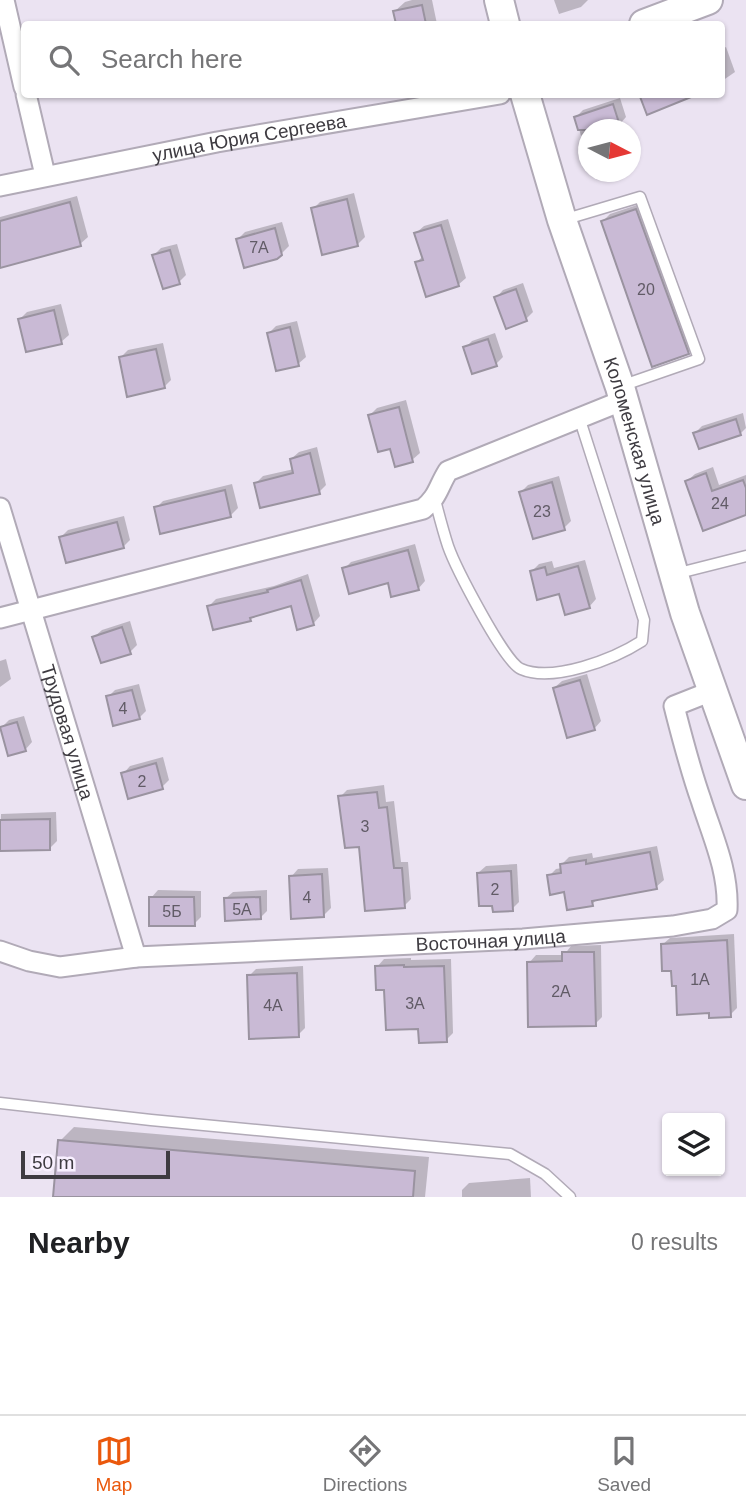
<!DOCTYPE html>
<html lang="en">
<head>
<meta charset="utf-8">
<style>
  :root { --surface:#fff; --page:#f2f2f2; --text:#202124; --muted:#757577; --line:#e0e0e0; --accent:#ea580c }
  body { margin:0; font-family:Helvetica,sans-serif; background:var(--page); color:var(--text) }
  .controls { position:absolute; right:21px; bottom:21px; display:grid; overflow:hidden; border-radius:7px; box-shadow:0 2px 5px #0004 }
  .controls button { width:63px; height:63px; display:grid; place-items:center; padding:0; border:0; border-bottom:2px solid var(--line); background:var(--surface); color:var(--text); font:35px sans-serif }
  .compass { position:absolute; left:578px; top:119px; width:63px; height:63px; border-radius:50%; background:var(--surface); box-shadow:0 2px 5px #0004; rotate:96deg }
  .scale { position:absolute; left:21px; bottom:18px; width:149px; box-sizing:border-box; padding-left:7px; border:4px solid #3e3b41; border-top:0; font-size:19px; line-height:24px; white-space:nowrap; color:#3e3b41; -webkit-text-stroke:5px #f8f0ff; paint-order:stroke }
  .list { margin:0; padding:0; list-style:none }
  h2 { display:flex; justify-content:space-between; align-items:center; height:91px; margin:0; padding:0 28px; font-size:30px }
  h2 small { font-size:23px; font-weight:400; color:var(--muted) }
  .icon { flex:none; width:38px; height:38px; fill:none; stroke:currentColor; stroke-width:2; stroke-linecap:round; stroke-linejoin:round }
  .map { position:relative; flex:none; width:746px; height:1197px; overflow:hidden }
  .search { position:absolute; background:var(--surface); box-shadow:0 2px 5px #0004; left:21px; right:21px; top:21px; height:77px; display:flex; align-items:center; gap:18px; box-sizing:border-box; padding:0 24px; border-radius:7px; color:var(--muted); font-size:26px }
  .sheet { height:217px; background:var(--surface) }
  nav { display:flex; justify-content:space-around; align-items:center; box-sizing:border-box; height:98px; border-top:2px solid var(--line); background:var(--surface); font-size:19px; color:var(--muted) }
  nav a { display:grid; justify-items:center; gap:4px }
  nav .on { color:var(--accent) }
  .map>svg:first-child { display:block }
  .shadow { fill:#0003 }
  .building { fill:#c9bad5; stroke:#9a93a0; stroke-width:2 }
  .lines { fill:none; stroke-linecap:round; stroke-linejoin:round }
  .lane-casing { stroke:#b1aab7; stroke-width:13 }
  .street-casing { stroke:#b1aab7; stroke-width:23 }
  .secondary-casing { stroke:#b1aab7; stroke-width:32 }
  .lane { stroke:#fff; stroke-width:10 }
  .street { stroke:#fff; stroke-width:19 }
  .secondary { stroke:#fff; stroke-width:28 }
  .labels { text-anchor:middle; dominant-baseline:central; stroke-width:5; stroke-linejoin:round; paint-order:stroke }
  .number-label { font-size:16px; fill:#615b66 }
  .street-label { font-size:19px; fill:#3e3b41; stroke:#f8f0ff }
</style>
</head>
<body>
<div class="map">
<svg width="746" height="1197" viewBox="0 0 746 1197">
  <rect width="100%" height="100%" fill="#ebe3f2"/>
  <g class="shadow">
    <path d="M412,0H432L437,24H397L395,11L405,2Z"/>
    <path d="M554,0H588L581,7L559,14Z"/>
    <path d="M726,47L735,72L722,81V49Z"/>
    <path d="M620,98L626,117L619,125L588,130V134L581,136L576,117L583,110Z"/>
    <path d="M354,193L365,237L358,244L324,253L313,209L320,202Z"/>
    <path d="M77,196L88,237L80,244L0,266V217Z"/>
    <path d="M643,203L696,346L688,353L603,221L610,214Z"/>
    <path d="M448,219L466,278L458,285L417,262L423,256L416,233L424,226Z"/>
    <path d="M282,222L289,246L281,254L238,239L245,232Z"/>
    <path d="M177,244L186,275L179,282L154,255L161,248Z"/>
    <path d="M523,283L533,312L526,319L496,298L503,290Z"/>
    <path d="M61,304L69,335L61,342L20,319L27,312Z"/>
    <path d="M297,321L306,357L298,364L269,333L276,326Z"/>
    <path d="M495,333L503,357L496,364L465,348L472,341Z"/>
    <path d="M163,343L171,380L164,387L120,358L128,350Z"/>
    <path d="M406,400L420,453L412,460L391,446L370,415L377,408Z"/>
    <path d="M743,413L746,428L740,434L695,433L702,426Z"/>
    <path d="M317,447L326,485L319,492L256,483L263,476L294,469L291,459L299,452Z"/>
    <path d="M713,467L719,485L746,475V513L687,481L695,474Z"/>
    <path d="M559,476L571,521L564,528L521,492L528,485Z"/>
    <path d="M232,484L238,508L231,515L161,532L156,508L163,501Z"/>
    <path d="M124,516L130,540L123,547L61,537L68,530Z"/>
    <path d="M415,544L425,581L418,589L344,569L351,562Z"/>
    <path d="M585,560L596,599L589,607L560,592L532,571L539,564L552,561L554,568Z"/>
    <path d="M308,574L320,616L313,624L292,604L254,615L250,620L209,606L216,599L274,586Z"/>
    <path d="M130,621L137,645L130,652L94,637L102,630Z"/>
    <path d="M6,659L11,679L0,687V661Z"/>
    <path d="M587,674L601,721L594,729L554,688L562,681Z"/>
    <path d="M139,684L146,711L139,718L108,697L115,690Z"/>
    <path d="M24,716L32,742L25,750L2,727L9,720Z"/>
    <path d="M163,757L169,780L162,787L123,774L130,766Z"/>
    <path d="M384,785L386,802L394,801L401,862H408L411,899L404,906L361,845L340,797L347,790Z"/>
    <path d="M56,812L57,841L50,848L0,849L1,814Z"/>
    <path d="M657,846L664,880L656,887L599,898L592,904L565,890L549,876L556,869L562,868V864L569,857L592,853L593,858Z"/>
    <path d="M517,864L519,902L512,909L494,904L478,873L486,866Z"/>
    <path d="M328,868L331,908L323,916L291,877L298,869Z"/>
    <path d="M158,890L201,891V917L194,924L151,898Z"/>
    <path d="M267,890V911L260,918L225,899L233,892Z"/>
    <path d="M734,934L737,1008L730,1015L711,1012L678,984L662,945L670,938Z"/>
    <path d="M601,945L602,1017L595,1024L529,963L536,955H564L571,946Z"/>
    <path d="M411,958V960L451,959L453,1033L446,1040L420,1027L386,988L377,967L384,959Z"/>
    <path d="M303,966L305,1028L298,1035L249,976L256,969Z"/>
    <path d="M74,1127L429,1157L425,1197H75L60,1141Z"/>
    <path d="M530,1178L531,1197H462V1190L469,1183Z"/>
  </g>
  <g class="building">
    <path d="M422,5L426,24H396L393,11Z"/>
    <path d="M639,94H696V95L647,115Z"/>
    <path d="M613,104L620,126L609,130H578L574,117Z"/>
    <path d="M347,199L358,246L322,255L311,208Z"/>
    <path d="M70,202L81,246L0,268V221Z"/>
    <path d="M636,209L689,354L652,367L601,221Z"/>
    <path d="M441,225L459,286L426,297L415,262L423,260L414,233Z"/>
    <path d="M275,228L282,255L277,259L244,268L236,239Z"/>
    <path d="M170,250L180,284L163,289L152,255Z"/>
    <path d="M516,289L527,321L506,329L494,297Z"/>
    <path d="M54,310L62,344L26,352L18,319Z"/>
    <path d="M290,327L299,366L276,371L267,333Z"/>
    <path d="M488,339L497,366L472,374L463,347Z"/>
    <path d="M156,349L165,388L127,397L119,357Z"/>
    <path d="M399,407L413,462L395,467L390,449L378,452L368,415Z"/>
    <path d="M736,419L741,435L699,449L693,433Z"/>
    <path d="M310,453L320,494L260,508L254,483L293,473L290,459Z"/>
    <path d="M706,473L712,491L743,480L746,488V515L703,531L685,481Z"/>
    <path d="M552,482L565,530L533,539L519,492Z"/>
    <path d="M225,490L231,517L160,534L154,507Z"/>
    <path d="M117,522L124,548L66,563L59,537Z"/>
    <path d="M408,550L419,590L391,597L388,583L349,594L342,568Z"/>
    <path d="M578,566L590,608L565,615L559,594L537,600L530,571L545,567L547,575Z"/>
    <path d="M301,580L314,625L297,630L291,606L250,618L251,621L213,630L207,606L268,592L267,590Z"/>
    <path d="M122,627L131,654L101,663L92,637Z"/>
    <path d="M580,680L595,730L567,738L553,688Z"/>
    <path d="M132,690L140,719L113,726L106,696Z"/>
    <path d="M17,722L26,751L8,756L0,727Z"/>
    <path d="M156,763L163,789L128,799L121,773Z"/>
    <path d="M377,792L379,808L387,807L394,868H402L405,908L365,911L359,847L345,848L338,796Z"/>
    <path d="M50,819V850L0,851V820Z"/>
    <path d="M650,852L657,889L592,901L593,906L567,910L564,892L550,895L547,875L561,873L560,864L586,860V864Z"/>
    <path d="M511,871L513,911L493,912L492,906H479L477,873Z"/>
    <path d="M322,874L324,917L291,919L289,876Z"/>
    <path d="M149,897H194L195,926H149Z"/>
    <path d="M260,897L261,919L225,921L224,898Z"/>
    <path d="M727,940L731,1017L709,1018V1013L677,1015L676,986H672L671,971H662L661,944Z"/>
    <path d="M562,952H594L596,1026L528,1027L527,962L562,961Z"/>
    <path d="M404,965V967L444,966L447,1042L419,1043L418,1029L386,1030L384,990H376L375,966Z"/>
    <path d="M297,973L299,1037L249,1039L247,975Z"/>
    <path d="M58,1140L415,1171L413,1197H53Z"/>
  </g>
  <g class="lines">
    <defs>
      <g id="lane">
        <path d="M563,220L640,197L699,359L621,386"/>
        <path d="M435,500C439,515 443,531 448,546C455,566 504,662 521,669C553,683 614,659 642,641L644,620L579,417"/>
        <path d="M675,574L746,556"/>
        <path d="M0,1103L151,1120L510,1154L545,1174L570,1197"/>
      </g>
      <g id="street">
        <path d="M4,0L24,87"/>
        <path d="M26,94L45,175"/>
        <path id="s1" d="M0,186L217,142L500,94"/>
        <path id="s2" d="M0,508L136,957"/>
        <path d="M0,618L423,509C438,497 438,487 448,471L624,400"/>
        <path id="s3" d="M0,951L29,961L60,967L136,957L523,939L673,926L712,919L727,910C729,871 712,835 701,800C690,769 682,737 674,706L712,691"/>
      </g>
      <g id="secondary">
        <path d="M499,0L505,24"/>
        <path d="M644,24L708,0"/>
        <path id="s4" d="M525,94L562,220L620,387L685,613L746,785"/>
      </g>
    </defs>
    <use href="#lane" class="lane-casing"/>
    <use href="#street" class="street-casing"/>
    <use href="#secondary" class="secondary-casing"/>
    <use href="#lane" class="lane"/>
    <use href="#street" class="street"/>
    <use href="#secondary" class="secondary"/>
  </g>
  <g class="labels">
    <g class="number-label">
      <text x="259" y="247">7А</text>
      <text x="646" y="289">20</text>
      <text x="720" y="503">24</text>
      <text x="542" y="511">23</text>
      <text x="123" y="708">4</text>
      <text x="142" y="781">2</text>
      <text x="365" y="826">3</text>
      <text x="495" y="889">2</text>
      <text x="307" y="897">4</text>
      <text x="242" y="909">5А</text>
      <text x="172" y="911">5Б</text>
      <text x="700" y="979">1А</text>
      <text x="561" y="991">2А</text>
      <text x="415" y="1003">3А</text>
      <text x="273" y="1005">4А</text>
    </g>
    <g class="street-label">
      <text stroke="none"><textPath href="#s1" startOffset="254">улица Юрия Сергеева</textPath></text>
      <text stroke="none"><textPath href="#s4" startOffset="364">Коломенская улица</textPath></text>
      <text stroke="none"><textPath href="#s2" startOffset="234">Трудовая улица</textPath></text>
      <text stroke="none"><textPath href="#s3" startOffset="494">Восточная улица</textPath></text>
    </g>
  </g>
</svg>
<div class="controls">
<button><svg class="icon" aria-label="layers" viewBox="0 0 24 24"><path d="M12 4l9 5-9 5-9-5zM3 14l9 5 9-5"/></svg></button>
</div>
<svg class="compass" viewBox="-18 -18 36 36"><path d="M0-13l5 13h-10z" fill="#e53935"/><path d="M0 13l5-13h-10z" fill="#757577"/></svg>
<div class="scale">50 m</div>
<div class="search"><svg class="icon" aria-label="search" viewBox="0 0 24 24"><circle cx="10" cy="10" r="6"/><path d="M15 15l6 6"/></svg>Search here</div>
</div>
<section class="sheet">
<h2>Nearby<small>0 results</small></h2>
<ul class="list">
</ul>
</section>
<nav>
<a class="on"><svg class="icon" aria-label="map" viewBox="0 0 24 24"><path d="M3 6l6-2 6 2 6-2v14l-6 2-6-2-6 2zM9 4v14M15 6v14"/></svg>Map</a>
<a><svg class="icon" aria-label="directions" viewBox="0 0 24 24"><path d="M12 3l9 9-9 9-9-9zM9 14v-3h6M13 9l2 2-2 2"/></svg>Directions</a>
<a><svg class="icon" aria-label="saved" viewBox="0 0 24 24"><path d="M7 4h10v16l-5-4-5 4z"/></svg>Saved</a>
</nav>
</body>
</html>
